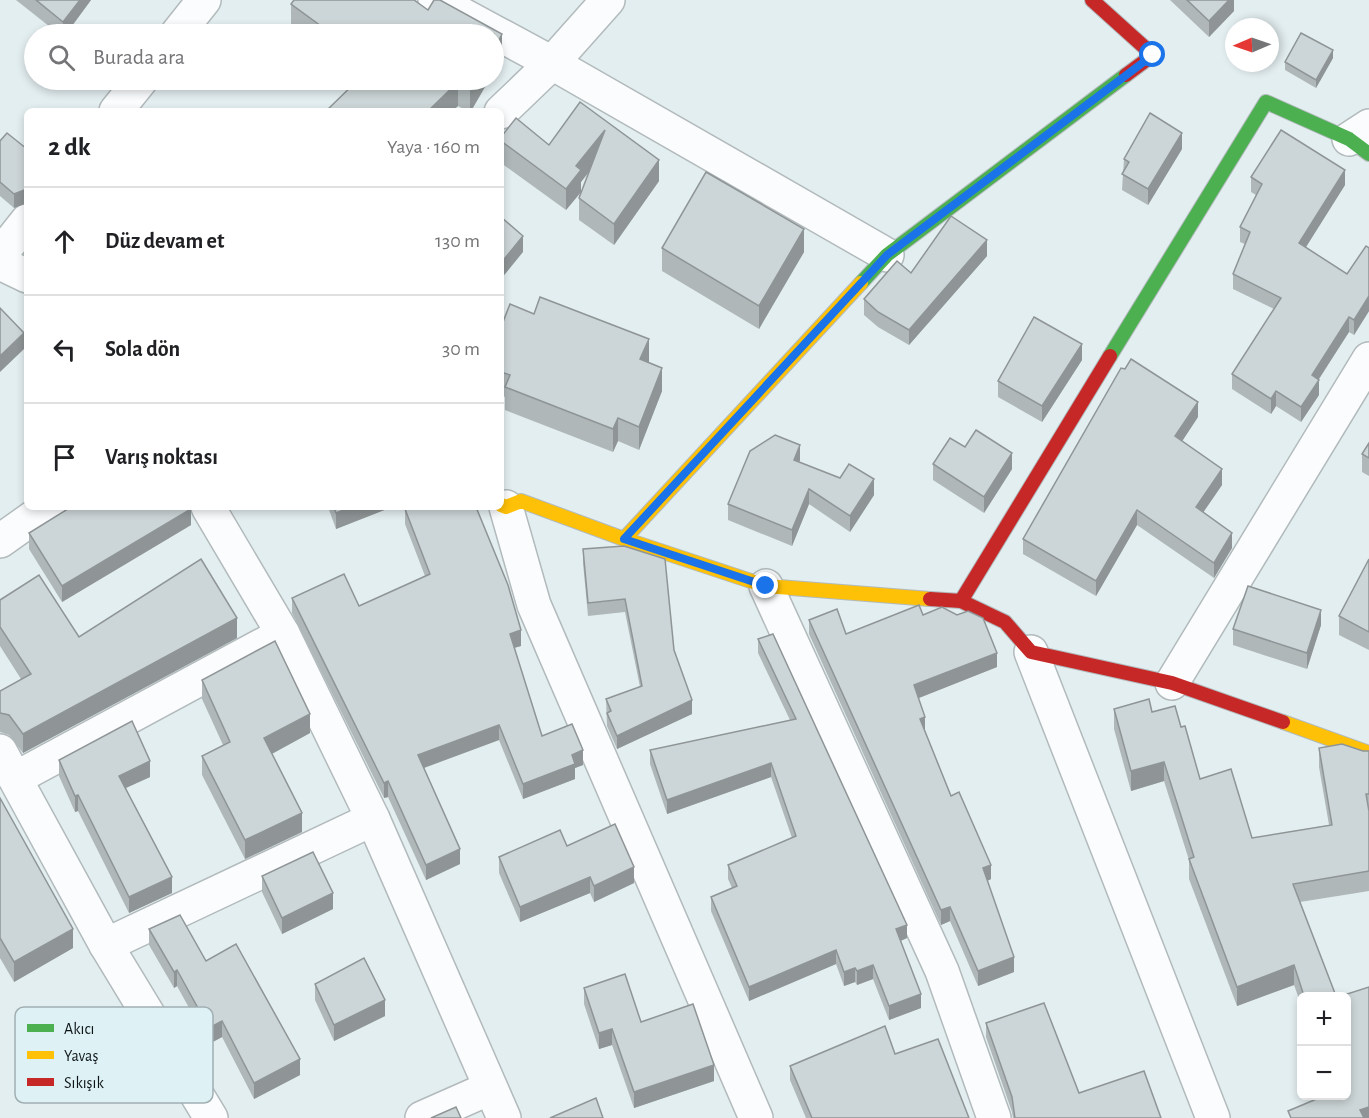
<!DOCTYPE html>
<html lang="tr">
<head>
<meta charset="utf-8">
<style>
  :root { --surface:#fff; --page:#f6f6f6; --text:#202124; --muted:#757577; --line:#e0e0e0 }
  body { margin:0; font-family:"Alegreya Sans",sans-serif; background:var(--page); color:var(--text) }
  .controls { position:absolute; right:18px; bottom:18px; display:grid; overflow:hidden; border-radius:9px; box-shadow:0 3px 9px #0003 }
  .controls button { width:54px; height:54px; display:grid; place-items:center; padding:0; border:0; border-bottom:2px solid var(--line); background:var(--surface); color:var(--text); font:30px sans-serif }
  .compass { position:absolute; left:1225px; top:18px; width:54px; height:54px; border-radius:50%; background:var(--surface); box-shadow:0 3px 9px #0003; rotate:268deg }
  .stop { position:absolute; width:18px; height:18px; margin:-14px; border:4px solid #1a73e8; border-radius:50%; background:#fff }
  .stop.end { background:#1a73e8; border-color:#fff; box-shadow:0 2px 6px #0008 }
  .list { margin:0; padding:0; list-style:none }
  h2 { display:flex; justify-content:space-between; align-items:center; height:78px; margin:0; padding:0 24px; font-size:26px }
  h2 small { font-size:20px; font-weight:400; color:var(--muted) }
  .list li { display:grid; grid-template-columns:39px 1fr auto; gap:18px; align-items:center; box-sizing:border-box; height:108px; padding:0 24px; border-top:2px solid var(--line) }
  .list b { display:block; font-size:22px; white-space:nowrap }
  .list em { font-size:20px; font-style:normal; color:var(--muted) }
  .icon { flex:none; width:33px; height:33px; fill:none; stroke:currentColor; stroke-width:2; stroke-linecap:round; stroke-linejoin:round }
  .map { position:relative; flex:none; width:1369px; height:1118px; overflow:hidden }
  .search { position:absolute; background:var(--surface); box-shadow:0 3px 9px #0003; left:24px; top:24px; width:480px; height:66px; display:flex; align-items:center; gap:15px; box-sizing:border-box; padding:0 21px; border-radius:33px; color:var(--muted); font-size:22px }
  .panel { position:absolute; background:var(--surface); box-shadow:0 3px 9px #0003; left:24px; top:108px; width:480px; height:402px; border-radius:9px }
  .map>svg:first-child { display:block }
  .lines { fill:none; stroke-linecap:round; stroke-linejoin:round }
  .street-casing { stroke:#b2babc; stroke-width:36 }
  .fast-casing { stroke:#b2babc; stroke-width:16 }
  .slow-casing { stroke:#b2babc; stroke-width:16 }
  .jam-casing { stroke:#b2babc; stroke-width:16 }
  .street { stroke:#fbfcfd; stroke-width:33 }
  .fast { stroke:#4caf50; stroke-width:14 }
  .slow { stroke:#ffc107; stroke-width:14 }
  .jam { stroke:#c62828; stroke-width:14 }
  .wall { fill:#afb7b9 }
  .shaded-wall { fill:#8f9596 }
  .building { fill:#ccd5d7; stroke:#8f9596; stroke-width:1.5 }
  .route { stroke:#1a73e8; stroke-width:8 }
  .key { fill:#def1f5; stroke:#a0afb2; stroke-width:1.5 }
  .key-label { font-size:16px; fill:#0f1517 }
</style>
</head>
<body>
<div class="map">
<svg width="1369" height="1118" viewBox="0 0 1369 1118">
  <rect width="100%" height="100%" fill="#e3eef0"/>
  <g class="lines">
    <defs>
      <g id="street">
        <path d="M435,0L552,63L887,255"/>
        <path d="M177,34L204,0"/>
        <path d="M116,111L141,80"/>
        <path d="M501,112L552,63L608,0"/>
        <path d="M1349,139L1369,126"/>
        <path d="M0,255L27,221"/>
        <path d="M0,263L27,276"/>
        <path d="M208,507L283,634L373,819L504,1118"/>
        <path d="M506,507L534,605L756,1118"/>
        <path d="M0,541L48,507"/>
        <path d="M766,586L942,971L994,1118"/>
        <path d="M1031,652L1213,1118"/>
        <path d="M1172,683L1369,359"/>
        <path d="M0,751L106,945L211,1118"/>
        <path d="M16,778L283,634"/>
        <path d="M106,945L373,819"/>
        <path d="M422,1118L490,1088"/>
      </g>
      <g id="fast">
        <path d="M861,283L887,255L1126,75"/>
        <path d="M1110,356L1266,102L1349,139L1369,154"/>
      </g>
      <g id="slow">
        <path d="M501,505L506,507L521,501L624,539L766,586L930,599"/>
        <path d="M624,539L861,283"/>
        <path d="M1283,722L1369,753"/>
      </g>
      <g id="jam">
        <path d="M1092,0L1153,55L1126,75"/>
        <path d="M930,599L961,601L1005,622L1031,652L1172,683L1283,722"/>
        <path d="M961,601L1110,356"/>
      </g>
    </defs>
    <use href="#street" class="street-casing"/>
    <use href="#fast" class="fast-casing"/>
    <use href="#slow" class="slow-casing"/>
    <use href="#jam" class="jam-casing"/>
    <use href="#street" class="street"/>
    <use href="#fast" class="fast"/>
    <use href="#slow" class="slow"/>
    <use href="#jam" class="jam"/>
  </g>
  <g class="wall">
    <path d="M16,0H91L66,34H59Z"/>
    <path d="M294,0H414L428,10L434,0H440L502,34V58L494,73V34H300L291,28V4Z"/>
    <path d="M1170,0H1234V11L1209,37Z"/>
    <path d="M1333,58L1316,88L1285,70V62Z"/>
    <path d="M358,80H489L471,111H467L458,106L452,111H326Z"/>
    <path d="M501,137L549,145L659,181L614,245L579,220V198L589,171L581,182V192L566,210L501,163Z"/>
    <path d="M0,141L27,149V203L14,208L0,196Z"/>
    <path d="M1182,149L1148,205L1122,190L1124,159Z"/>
    <path d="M1251,177L1345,185L1306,247L1347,274L1369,248V311L1354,335L1349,332L1318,379L1319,395L1301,422L1276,406L1271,414L1232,389V374L1274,309L1233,289V274L1245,244L1240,242V227L1256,195L1251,192Z"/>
    <path d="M662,248L804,252L759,329L662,271Z"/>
    <path d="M987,256L909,345L878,327L864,315V299L911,273Z"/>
    <path d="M501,327L648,362L662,391L639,450L618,441L613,452L505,410V397L501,395Z"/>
    <path d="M1082,360L1042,422L998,397V381Z"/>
    <path d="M1198,417L1182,441L1222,485L1203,512L1232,548L1214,578L1137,525L1096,596L1023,554V539Z"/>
    <path d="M1369,443V476L1362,472V454Z"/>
    <path d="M965,447L1012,469L984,513L933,480V464Z"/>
    <path d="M800,460L799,462L874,495L850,532L809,504L792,546L728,520V504Z"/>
    <path d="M328,507H392L336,529Z"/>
    <path d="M405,509L521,646L514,648L542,736L583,765L575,768V779L523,799L499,740L424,768L460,864L426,880L388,797L384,798L292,613V598L359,606L425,576L405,524Z"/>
    <path d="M191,525L62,602L29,549V533Z"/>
    <path d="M583,549L674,650L692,714L617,749L607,726L606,699L640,687L625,612L588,616L583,563Z"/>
    <path d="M1369,559V650L1339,635V616Z"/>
    <path d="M0,600L79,637L237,638L23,753L9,735L0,732V691L21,679L0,646Z"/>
    <path d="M923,615L997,667L918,698L925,731L951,796L991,879L987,881L1014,972L978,986L950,921L941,925L809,634V620L846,634Z"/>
    <path d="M1321,625L1307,669L1233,645V629Z"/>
    <path d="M758,639L907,938L900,941L921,1008L889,1020L873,979L857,985L855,982L844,986L836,964L749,1001L711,911V897L732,888L728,879V865L792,838L771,777L667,814L650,764V750L790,720L758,653Z"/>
    <path d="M202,680L310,733L272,754L302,832L245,859L202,775V756L223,745L202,699Z"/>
    <path d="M1114,709L1152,712L1181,727L1200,779L1252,838L1329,825L1319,767V748L1369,751V891L1300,902L1336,996H1302V1007L1294,985L1237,1006L1189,879V860L1164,781L1131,791L1114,729Z"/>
    <path d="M59,760L150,777L126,788L172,893L129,913L78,811L75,812L59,776Z"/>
    <path d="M0,798L73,948L14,982L0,958Z"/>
    <path d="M567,846L634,883L594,902L590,893L520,922L499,873V857Z"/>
    <path d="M262,876L333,909L282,934L262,892Z"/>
    <path d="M149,929L206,961L300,1075L254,1099L222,1037L209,1044L177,986L174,988L149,945Z"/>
    <path d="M315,984L385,1016L334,1041L315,1000Z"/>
    <path d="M584,988L641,1022L714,1081L634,1108L612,1045L599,1049L584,1004Z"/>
    <path d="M986,1023L1079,1093L1161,1118H1013L1012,1112L986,1037Z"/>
    <path d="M895,1054L969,1118H806L790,1080V1066Z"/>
  </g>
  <g class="shaded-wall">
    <path d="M80,0H91L66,34H63V22Z"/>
    <path d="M1229,0H1234V11L1209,37V21Z"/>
    <path d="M502,34V58L494,73V49Z"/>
    <path d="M1333,50V58L1316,88V80Z"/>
    <path d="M475,80H489L471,111H470V89Z"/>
    <path d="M458,82V106L452,111H428Z"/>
    <path d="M605,130V152L581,182V192L566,210V189L576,166Z"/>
    <path d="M1182,133V149L1148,205V189Z"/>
    <path d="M659,160V181L614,245V224Z"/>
    <path d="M1345,170V185L1299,258V243Z"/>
    <path d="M27,189V203L14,208V194Z"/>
    <path d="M804,229V252L759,329V306Z"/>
    <path d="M523,236V252L501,279V263Z"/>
    <path d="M987,240V256L909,345V330Z"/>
    <path d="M1369,296V311L1354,335V320Z"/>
    <path d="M1349,317V332L1312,390V375Z"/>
    <path d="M24,333V349L0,372V356Z"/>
    <path d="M649,339V362L640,382V359Z"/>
    <path d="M1082,344V360L1042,422V406Z"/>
    <path d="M662,368V391L639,450V427Z"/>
    <path d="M1319,380V395L1301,422V407Z"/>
    <path d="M1276,391V406L1271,414V399Z"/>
    <path d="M1198,402V417L1175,452V436Z"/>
    <path d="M618,418V441L613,452V429Z"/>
    <path d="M800,445V460L794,475V460Z"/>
    <path d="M1012,453V469L984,513V497Z"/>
    <path d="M1222,469V485L1196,523V507Z"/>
    <path d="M874,479V495L850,532V516Z"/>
    <path d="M809,489V504L792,546V530Z"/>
    <path d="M351,507H392L336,529V513Z"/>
    <path d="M191,509V525L62,602V586Z"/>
    <path d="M1137,510V525L1096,596V581Z"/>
    <path d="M1232,533V548L1214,578V563Z"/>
    <path d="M1321,610V625L1307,669V653Z"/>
    <path d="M237,618V638L23,753V734Z"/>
    <path d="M521,630V646L510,649V634Z"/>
    <path d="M997,653V667L914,700V685Z"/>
    <path d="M692,700V714L617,749V736Z"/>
    <path d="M310,714V733L264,758V738Z"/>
    <path d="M925,717V732L920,719Z"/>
    <path d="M499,725V740L418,770V755Z"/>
    <path d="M583,750V765L575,768V779L523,799V784L572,755Z"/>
    <path d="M150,761V777L119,791V776Z"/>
    <path d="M1164,762V781L1131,791V771Z"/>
    <path d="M771,763V777L667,814V800Z"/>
    <path d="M388,781V797L384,798V783Z"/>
    <path d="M78,795V811L75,812V796Z"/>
    <path d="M302,813V832L245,859V840Z"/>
    <path d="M460,849V864L426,880V865Z"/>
    <path d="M991,865V879L983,883V868Z"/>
    <path d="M634,867V883L594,902V886Z"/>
    <path d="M172,877V893L129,913V897Z"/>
    <path d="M590,877V893L520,922V907Z"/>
    <path d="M333,893V909L282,934V918Z"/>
    <path d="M950,907V921L941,925V910Z"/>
    <path d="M907,925V938L896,943V929Z"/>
    <path d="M73,929V948L14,982V962Z"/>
    <path d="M836,950V964L749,1001V987Z"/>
    <path d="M1014,957V972L978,986V971Z"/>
    <path d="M873,965V979L857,985V971Z"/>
    <path d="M1294,965V985L1237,1006V987Z"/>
    <path d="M855,968V982L844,986V972Z"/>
    <path d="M177,970V986L174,988V972Z"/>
    <path d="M921,994V1008L889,1020V1006Z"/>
    <path d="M385,1000V1016L334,1041V1025Z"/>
    <path d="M222,1021V1037L209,1044V1028Z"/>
    <path d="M612,1029V1045L599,1049V1033Z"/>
    <path d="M300,1059V1075L254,1099V1083Z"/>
    <path d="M714,1065V1081L634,1108V1092Z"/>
    <path d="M1369,1107V1118H1360V1110Z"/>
  </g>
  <g class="building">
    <path d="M36,0H80L63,22Z"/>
    <path d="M294,0H414L428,10L434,0H440L502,34L494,49V34H332L291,4Z"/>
    <path d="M1187,0H1229L1209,21Z"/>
    <path d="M1301,33L1333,50L1316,80L1285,62Z"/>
    <path d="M358,80H475L470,89L458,82L428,111H326Z"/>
    <path d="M580,102L659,160L614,224L579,198L605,130L576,166L581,170L566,189L501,141V137L516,118L549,145Z"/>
    <path d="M1150,113L1182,133L1148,189L1122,174L1129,162L1124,159Z"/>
    <path d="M1281,130L1345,170L1299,243L1347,274L1366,246L1369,248V296L1354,320L1349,317L1312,375L1319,380L1301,407L1276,391L1271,399L1232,374L1281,298L1233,274L1250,232L1240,227L1262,184L1251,177Z"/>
    <path d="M7,133L27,149V189L14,194L0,182V141Z"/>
    <path d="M706,172L804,229L759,306L662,248Z"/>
    <path d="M951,216L987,240L909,330L878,312L864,299L897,261L911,273Z"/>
    <path d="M501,217L523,236L501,263Z"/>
    <path d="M540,297L649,339L640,359L662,368L639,427L618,418L613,429L505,387L510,375L501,372V327L510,304L534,314Z"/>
    <path d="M0,308L24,333L0,356Z"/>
    <path d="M1034,317L1082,344L1042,406L998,381Z"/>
    <path d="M1131,359L1198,402L1175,436L1222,469L1196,507L1232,533L1214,563L1137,510L1096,581L1023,539L1121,368L1125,369Z"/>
    <path d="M976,430L1012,453L984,497L933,464L950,438L965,447Z"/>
    <path d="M775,435L800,445L794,460L840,478L849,464L874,479L850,516L809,489L792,530L728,504L750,451Z"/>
    <path d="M1369,443V458L1362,454Z"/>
    <path d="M71,507H190L191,509L62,586L29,533Z"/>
    <path d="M334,507H351L336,513Z"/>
    <path d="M409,507H476L508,585L521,630L510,634L542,736L572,724L583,750L572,755L575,764L523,784L499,725L418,755L460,849L426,865L388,781L384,783L292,598L344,574L359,606L430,574L405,509Z"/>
    <path d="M624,546L665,559L674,650L692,700L617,736L607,713L611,711L606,699L642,686L625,599L588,603L583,549Z"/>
    <path d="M201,559L237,618L23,734L9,715L0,713V691L31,674L0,627V600L39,575L79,637Z"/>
    <path d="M1369,559V632L1339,616Z"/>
    <path d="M1248,586L1321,610L1307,653L1233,629Z"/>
    <path d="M919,605L923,615L942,607L957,615L968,611L983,618L997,653L914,685L925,717L920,719L951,796L959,792L991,865L983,868L1014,957L978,971L950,907L941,910L809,620L837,609L846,634Z"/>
    <path d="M773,634L907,925L896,929L921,994L889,1006L873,965L857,971L855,968L844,972L836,950L749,987L711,897L737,886L728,865L796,836L771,763L667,800L650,750L796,719L758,639Z"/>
    <path d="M275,641L310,714L264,738L302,813L245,840L202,756L230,742L202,680Z"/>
    <path d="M1149,699L1152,712L1175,706L1181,727L1185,726L1200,779L1231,769L1252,838L1332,825L1319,748L1342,744L1363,751H1369V794H1366L1369,811V871L1293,884L1336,996H1304L1294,965L1237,987L1189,859L1194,857L1164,762L1131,771L1114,709Z"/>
    <path d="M132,721L150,761L119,776L172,877L129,897L78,795L75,796L59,760Z"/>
    <path d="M0,798L73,929L14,962L0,938Z"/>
    <path d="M615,824L634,867L594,886L590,877L520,907L499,857L560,830L567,846Z"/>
    <path d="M313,852L333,893L282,918L262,876Z"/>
    <path d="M180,915L206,961L236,944L300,1059L254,1083L222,1021L209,1028L177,970L174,972L149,929Z"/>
    <path d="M364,958L385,1000L334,1025L315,984Z"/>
    <path d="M625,974L641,1022L693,1004L714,1065L634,1092L612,1029L599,1033L584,988Z"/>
    <path d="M1369,987V1107L1360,1110L1364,1118H1291L1288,1111L1326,1095H1347V996H1341Z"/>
    <path d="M1044,1003L1079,1093L1144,1071L1161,1118H1015L1012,1097L986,1023Z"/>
    <path d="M885,1026L895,1054L938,1039L969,1118H812L790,1066Z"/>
    <path d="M596,1098L603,1118H550Z"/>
    <path d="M456,1107L461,1118H431Z"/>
  </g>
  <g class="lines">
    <path class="route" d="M766,586L624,539L887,255L1153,55"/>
  </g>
  <rect x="15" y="1007" width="198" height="96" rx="9" class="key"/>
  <rect x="27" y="1024" width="27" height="8" fill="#4caf50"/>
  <rect x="27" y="1051" width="27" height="8" fill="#ffc107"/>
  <rect x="27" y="1078" width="27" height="8" fill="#c62828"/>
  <g class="key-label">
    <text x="64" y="1034">Akıcı</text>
    <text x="64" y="1061">Yavaş</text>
    <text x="64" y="1088">Sıkışık</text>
  </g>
</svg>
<div class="controls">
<button>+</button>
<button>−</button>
</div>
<svg class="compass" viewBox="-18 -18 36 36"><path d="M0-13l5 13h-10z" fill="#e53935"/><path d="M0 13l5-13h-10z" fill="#757577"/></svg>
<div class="stop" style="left:1153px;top:55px"></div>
<div class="stop end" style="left:766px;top:586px"></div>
<div class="search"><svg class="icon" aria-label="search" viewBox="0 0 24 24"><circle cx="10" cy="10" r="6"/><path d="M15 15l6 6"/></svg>Burada ara</div>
<section class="panel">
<h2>2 dk<small>Yaya · 160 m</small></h2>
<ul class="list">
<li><svg class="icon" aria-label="ahead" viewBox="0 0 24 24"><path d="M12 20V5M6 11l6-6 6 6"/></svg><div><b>Düz devam et</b></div><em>130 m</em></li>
<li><svg class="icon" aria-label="left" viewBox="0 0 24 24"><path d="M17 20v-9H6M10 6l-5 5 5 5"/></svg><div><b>Sola dön</b></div><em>30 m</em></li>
<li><svg class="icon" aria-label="arrive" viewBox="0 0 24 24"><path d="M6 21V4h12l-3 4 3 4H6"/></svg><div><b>Varış noktası</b></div></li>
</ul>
</section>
</div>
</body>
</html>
